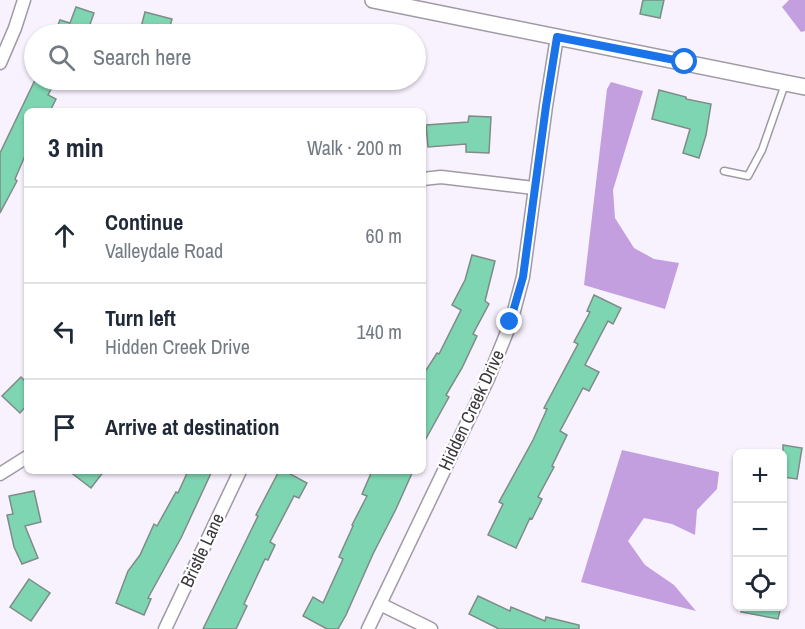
<!DOCTYPE html>
<html lang="en">
<head>
<meta charset="utf-8">
<style>
  :root { --surface:#fff; --page:#f2f2f3; --text:#1f2937; --muted:#747a83; --line:#e0e1e3 }
  body { margin:0; font-family:"Archivo Narrow",sans-serif; background:var(--page); color:var(--text) }
  .controls { position:absolute; right:18px; bottom:18px; display:grid; overflow:hidden; border-radius:9px; box-shadow:0 2px 4px #0004 }
  .controls button { width:54px; height:54px; display:grid; place-items:center; padding:0; border:0; border-bottom:2px solid var(--line); background:var(--surface); color:var(--text); font:30px sans-serif }
  .stop { position:absolute; width:18px; height:18px; margin:-14px; border:4px solid #1a73e8; border-radius:50%; background:#fff }
  .stop.end { background:#1a73e8; border-color:#fff; box-shadow:0 2px 6px #0008 }
  .list { margin:0; padding:0; list-style:none }
  h2 { display:flex; justify-content:space-between; align-items:center; height:78px; margin:0; padding:0 24px; font-size:26px }
  h2 small { font-size:20px; font-weight:400; color:var(--muted) }
  .list li { display:grid; grid-template-columns:39px 1fr auto; gap:18px; align-items:center; box-sizing:border-box; height:96px; padding:0 24px; border-top:2px solid var(--line) }
  .list b { display:block; font-size:22px; white-space:nowrap }
  .list p { margin:0; font-size:20px; white-space:nowrap; color:var(--muted) }
  .list em { font-size:20px; font-style:normal; color:var(--muted) }
  .icon { flex:none; width:33px; height:33px; fill:none; stroke:currentColor; stroke-width:2; stroke-linecap:round; stroke-linejoin:round }
  .map { position:relative; flex:none; width:805px; height:629px; overflow:hidden }
  .search { position:absolute; background:var(--surface); box-shadow:0 2px 4px #0004; left:24px; top:24px; width:402px; height:66px; display:flex; align-items:center; gap:15px; box-sizing:border-box; padding:0 21px; border-radius:33px; color:var(--muted); font-size:22px }
  .panel { position:absolute; background:var(--surface); box-shadow:0 2px 4px #0004; left:24px; top:108px; width:402px; height:366px; border-radius:9px }
  .map>svg:first-child { display:block }
  .forest { fill:#c39fe0 }
  .building { fill:#7ed5b2; stroke:#7f8b86; stroke-width:1.5 }
  .lines { fill:none; stroke-linecap:round; stroke-linejoin:round }
  .service-casing { stroke:#a09aa5; stroke-width:9 }
  .minor-casing { stroke:#a09aa5; stroke-width:15 }
  .tertiary-casing { stroke:#a09aa5; stroke-width:18 }
  .service { stroke:#fff; stroke-width:6 }
  .minor { stroke:#fff; stroke-width:12 }
  .tertiary { stroke:#fff; stroke-width:15 }
  .route { stroke:#1a73e8; stroke-width:8 }
  .labels { text-anchor:middle; dominant-baseline:central; stroke-width:4.5; stroke-linejoin:round; paint-order:stroke }
  .street-label { font-size:18px; fill:#3a383c; stroke:#fff }
</style>
</head>
<body>
<div class="map">
<svg width="805" height="629" viewBox="0 0 805 629">
  <rect width="100%" height="100%" fill="#f8f2fe"/>
  <g class="forest">
    <path d="M789,0H805V31L801,32L782,7Z"/>
    <path d="M611,82L643,91L613,190L615,218L634,248L654,259L679,263L665,309L584,285L607,89Z"/>
    <path d="M622,450L719,472L717,489L697,510L695,535L672,524L644,518L628,541L645,565L674,585L696,611L581,582Z"/>
  </g>
  <g class="building">
    <path d="M643,0H664L660,18L640,14Z"/>
    <path d="M76,7L94,13L88,30L96,34H54L60,20L70,23Z"/>
    <path d="M145,12L172,19L168,34H152L140,31Z"/>
    <path d="M35,80H56L48,95L56,99L50,111H27V151L15,179L17,181L0,213V153Z"/>
    <path d="M659,90L686,97V99L711,104L706,135L699,158L683,153L690,129L652,119Z"/>
    <path d="M469,116L491,117L489,153L466,152V144L428,147L426,125L468,122Z"/>
    <path d="M472,255L495,261L485,301L489,304L473,334L477,336L462,368L446,395L449,397L423,444V375L437,353L439,354L461,310L452,305L465,280Z"/>
    <path d="M594,295L621,308L613,324L608,321L585,365L599,372L589,391L583,388L560,431L567,435L552,466L554,467L538,497L542,499L532,519L530,518L516,548L488,535L503,504L499,502L533,440L547,409L544,408L578,344L574,342L590,312L587,311Z"/>
    <path d="M21,377L27,383V405L20,413L2,396Z"/>
    <path d="M783,445L802,448L797,479L783,477Z"/>
    <path d="M69,471H104L91,488Z"/>
    <path d="M188,471H212L181,538L148,598L151,599L144,615L116,603L128,571L140,555L154,524L157,526L176,492L178,493Z"/>
    <path d="M279,471H285L307,483L299,498L294,496L270,542L275,545L268,560L265,559L244,604L247,606L236,629H203L258,516L256,515Z"/>
    <path d="M372,471H413L396,509L373,554L346,615L338,629H327L303,616L313,597L323,603L343,559L339,557L353,526L352,525L367,496L362,494Z"/>
    <path d="M34,491L41,522L25,526L38,558L22,564L14,547L7,515L13,514L9,496Z"/>
    <path d="M29,579L50,593L31,621L10,607Z"/>
    <path d="M478,596L510,611L511,607L545,621L546,617L579,625V629H499L469,614Z"/>
    <path d="M741,606H781L778,619L741,612Z"/>
  </g>
  <g class="lines">
    <defs>
      <path id="service" d="M724,171L748,176L762,150L785,84"/>
      <g id="minor">
        <path d="M0,63L15,28L24,0"/>
        <path d="M423,179L441,177L534,188"/>
        <path d="M0,474L27,457"/>
        <path d="M380,604L431,629"/>
        <path d="M165,629L240,471"/>
        <path d="M368,629L488,379L511,322L523,277L546,106L557,37"/>
      </g>
      <path id="tertiary" d="M373,0L805,87"/>
    </defs>
    <use href="#service" class="service-casing"/>
    <use href="#minor" class="minor-casing"/>
    <use href="#tertiary" class="tertiary-casing"/>
    <use href="#service" class="service"/>
    <use href="#minor" class="minor"/>
    <use href="#tertiary" class="tertiary"/>
  </g>
  <g class="lines">
    <path class="route" d="M510,322L523,277L546,106L557,37L685,62"/>
  </g>
  <g class="labels">
    <g class="street-label">
      <text transform="translate(471 410) rotate(-65)">Hidden Creek Drive</text>
      <text transform="translate(202 550) rotate(-65)">Bristle Lane</text>
    </g>
  </g>
</svg>
<div class="controls">
<button>+</button>
<button>−</button>
<button><svg class="icon" aria-label="locate" viewBox="0 0 24 24"><circle cx="12" cy="12" r="6"/><path d="M12 2v4M12 18v4M2 12h4M18 12h4"/></svg></button>
</div>
<div class="stop" style="left:685px;top:62px"></div>
<div class="stop end" style="left:510px;top:322px"></div>
<div class="search"><svg class="icon" aria-label="search" viewBox="0 0 24 24"><circle cx="10" cy="10" r="6"/><path d="M15 15l6 6"/></svg>Search here</div>
<section class="panel">
<h2>3 min<small>Walk · 200 m</small></h2>
<ul class="list">
<li><svg class="icon" aria-label="ahead" viewBox="0 0 24 24"><path d="M12 20V5M6 11l6-6 6 6"/></svg><div><b>Continue</b><p>Valleydale Road</p></div><em>60 m</em></li>
<li><svg class="icon" aria-label="left" viewBox="0 0 24 24"><path d="M17 20v-9H6M10 6l-5 5 5 5"/></svg><div><b>Turn left</b><p>Hidden Creek Drive</p></div><em>140 m</em></li>
<li><svg class="icon" aria-label="arrive" viewBox="0 0 24 24"><path d="M6 21V4h12l-3 4 3 4H6"/></svg><div><b>Arrive at destination</b></div></li>
</ul>
</section>
</div>
</body>
</html>
